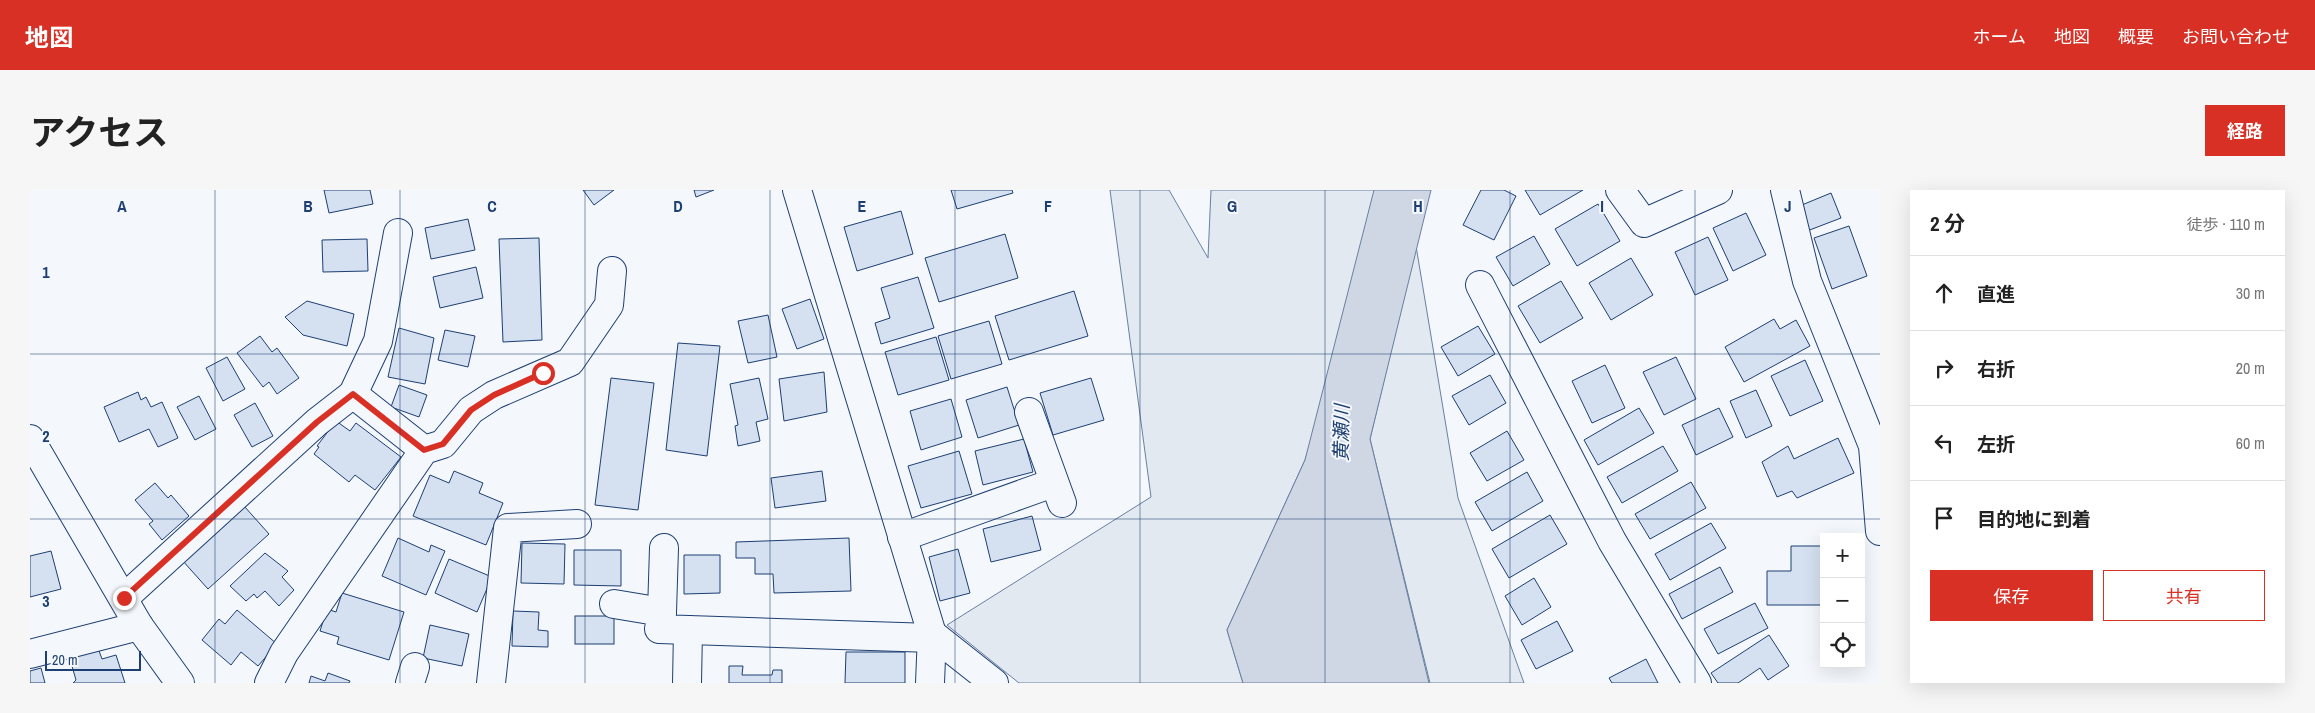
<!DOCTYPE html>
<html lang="ja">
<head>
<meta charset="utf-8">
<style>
  :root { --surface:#fff; --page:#f6f6f6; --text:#222; --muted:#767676; --line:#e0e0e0; --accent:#d93025 }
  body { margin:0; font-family:"Archivo Narrow","Noto Sans JP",sans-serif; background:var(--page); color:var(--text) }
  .controls { position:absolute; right:15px; bottom:15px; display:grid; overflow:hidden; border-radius:0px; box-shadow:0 5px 20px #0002 }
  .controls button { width:45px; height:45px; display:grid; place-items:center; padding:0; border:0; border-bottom:1px solid var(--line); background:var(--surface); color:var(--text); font:25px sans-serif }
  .scale { position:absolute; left:15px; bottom:12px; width:96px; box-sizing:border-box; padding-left:5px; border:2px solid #1d3f73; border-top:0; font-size:14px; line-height:18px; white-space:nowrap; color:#1d3f73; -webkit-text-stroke:4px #f4f7fb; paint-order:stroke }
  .stop { position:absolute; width:15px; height:15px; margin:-11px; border:4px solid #d93025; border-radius:50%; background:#fff }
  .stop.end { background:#d93025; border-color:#fff; box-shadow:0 1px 5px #0008 }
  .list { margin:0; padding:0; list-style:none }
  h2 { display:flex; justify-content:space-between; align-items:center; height:65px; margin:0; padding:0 20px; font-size:21px }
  h2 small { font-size:16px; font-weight:400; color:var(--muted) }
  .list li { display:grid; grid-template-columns:32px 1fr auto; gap:15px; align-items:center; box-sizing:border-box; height:75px; padding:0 20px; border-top:1px solid var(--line) }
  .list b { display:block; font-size:19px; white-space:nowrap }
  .list em { font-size:16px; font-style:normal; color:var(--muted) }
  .actions { display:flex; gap:10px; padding:15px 20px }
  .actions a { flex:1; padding:11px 0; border:1px solid var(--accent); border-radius:0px; text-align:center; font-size:18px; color:var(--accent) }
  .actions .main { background:var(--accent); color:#fff }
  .icon { flex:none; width:28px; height:28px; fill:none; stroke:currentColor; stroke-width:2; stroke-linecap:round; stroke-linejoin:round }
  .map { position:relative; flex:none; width:1850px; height:493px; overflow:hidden; border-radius:0px }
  header { display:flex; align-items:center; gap:30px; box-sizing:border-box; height:70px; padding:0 25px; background:var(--accent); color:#fff }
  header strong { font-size:24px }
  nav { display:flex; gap:28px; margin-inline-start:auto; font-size:18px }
  .intro { display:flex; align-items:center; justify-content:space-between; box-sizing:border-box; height:120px; padding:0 30px }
  h1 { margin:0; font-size:35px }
  .button { padding:12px 22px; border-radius:0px; background:var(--accent); color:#fff; font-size:18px; font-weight:700 }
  main { display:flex; gap:30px; padding:0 30px }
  aside { flex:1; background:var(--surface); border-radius:0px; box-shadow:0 5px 20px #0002 }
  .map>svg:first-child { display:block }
  .green { fill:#e3e9f0; stroke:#687fa3 }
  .water { fill:#cfd7e4; stroke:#687fa3 }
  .building { fill:#d5e0f0; stroke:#1d3f73 }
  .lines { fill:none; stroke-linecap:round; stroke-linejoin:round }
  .street-casing { stroke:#1d3f73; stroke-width:30 }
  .secondary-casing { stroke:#1d3f73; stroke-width:30 }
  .street { stroke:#f4f7fb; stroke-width:28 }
  .secondary { stroke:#f4f7fb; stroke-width:28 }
  .route { stroke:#d93025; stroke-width:6 }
  .grid { fill:none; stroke:#1d3f73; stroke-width:1; stroke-opacity:0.55 }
  .labels { text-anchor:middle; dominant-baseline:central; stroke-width:4; stroke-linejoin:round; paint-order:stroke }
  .water-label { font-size:19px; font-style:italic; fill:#1d3f73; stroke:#f4f7fb }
  .grid-label { font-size:16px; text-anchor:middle; font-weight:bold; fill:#1d3f73; stroke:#f4f7fb; stroke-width:4; stroke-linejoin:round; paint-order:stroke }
</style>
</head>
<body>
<header>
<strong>地図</strong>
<nav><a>ホーム</a><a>地図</a><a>概要</a><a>お問い合わせ</a></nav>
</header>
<div class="intro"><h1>アクセス</h1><a class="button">経路</a></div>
<main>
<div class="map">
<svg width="1850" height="493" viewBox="0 0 1850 493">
  <rect width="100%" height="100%" fill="#f4f7fb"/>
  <g class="green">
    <path d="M1080,0H1139L1178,68L1181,0H1357L1275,270L1197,440L1213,493H989L917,435L1121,307Z"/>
    <path d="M1386,56L1428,308L1494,493H1400L1340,249Z"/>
  </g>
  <path class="water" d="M1344,0H1401L1340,249L1399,493H1213L1197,440L1275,270Z"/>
  <g class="building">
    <path d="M294,0H340L343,14L299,23Z"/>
    <path d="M553,0H584L564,15Z"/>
    <path d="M664,0H684L666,7Z"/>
    <path d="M921,0H982L983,3L927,19Z"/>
    <path d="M1451,0H1474L1486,6L1464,50L1433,35Z"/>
    <path d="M1495,0H1553L1510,25Z"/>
    <path d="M1801,3L1811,28L1777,41L1767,17Z"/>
    <path d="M1568,14L1590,51L1547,76L1525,39Z"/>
    <path d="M871,21L883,64L827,81L814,37Z"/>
    <path d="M1716,23L1736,65L1703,81L1683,38Z"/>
    <path d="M438,29L445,60L401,69L395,38Z"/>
    <path d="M1819,36L1837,86L1802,99L1784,48Z"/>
    <path d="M975,44L988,88L909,112L895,68Z"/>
    <path d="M1504,46L1520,74L1483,96L1466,67Z"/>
    <path d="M1678,47L1698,90L1665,105L1645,62Z"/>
    <path d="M509,48L512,150L473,152L469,49Z"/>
    <path d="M337,49L338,81L293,82L292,50Z"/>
    <path d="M1601,68L1623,105L1581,130L1559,93Z"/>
    <path d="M446,77L453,108L410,118L403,87Z"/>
    <path d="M888,87L904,138L851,154L845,133L860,128L851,98Z"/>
    <path d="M1531,91L1553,128L1510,153L1488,116Z"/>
    <path d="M1044,101L1058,146L979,170L965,126Z"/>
    <path d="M780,109L794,149L767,159L752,119Z"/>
    <path d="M277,111L324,124L317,156L273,145L255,127Z"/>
    <path d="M738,125L747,167L718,173L708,131Z"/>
    <path d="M1744,129L1750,139L1766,130L1780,156L1714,192L1695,157Z"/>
    <path d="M959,131L972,174L921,189L908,146Z"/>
    <path d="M1448,136L1465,164L1428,186L1411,157Z"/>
    <path d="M369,138L404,148L395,194L358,187Z"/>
    <path d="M415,140L445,146L438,177L408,170Z"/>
    <path d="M230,146L242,162L247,158L269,188L247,204L239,192L233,197L207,163Z"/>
    <path d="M906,147L919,190L868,205L855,162Z"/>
    <path d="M648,153L690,156L677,266L636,260Z"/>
    <path d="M197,167L215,199L193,211L176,178Z"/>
    <path d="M1646,167L1666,209L1634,225L1613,182Z"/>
    <path d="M1775,170L1793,211L1760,226L1741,186Z"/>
    <path d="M1575,175L1595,218L1562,233L1542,191Z"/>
    <path d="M794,182L797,222L754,231L749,189Z"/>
    <path d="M1460,185L1476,213L1439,235L1422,206Z"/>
    <path d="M581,188L624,193L608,320L565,315Z"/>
    <path d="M729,188L738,229L726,232L730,251L708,256L705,236L708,235L700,194Z"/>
    <path d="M1061,188L1074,230L1023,245L1010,203Z"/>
    <path d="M369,195L397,205L389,227L361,217Z"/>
    <path d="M977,197L989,235L948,248L936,210Z"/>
    <path d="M1726,200L1742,236L1716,248L1700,211Z"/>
    <path d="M108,202L111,210L116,207L121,217L132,212L148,248L128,257L119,239L89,252L74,217Z"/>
    <path d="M169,206L186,239L165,250L147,217Z"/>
    <path d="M921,209L932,247L891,260L880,221Z"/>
    <path d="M225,213L243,246L222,257L204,225Z"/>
    <path d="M1609,218L1624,243L1568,275L1554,250Z"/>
    <path d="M1689,218L1703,247L1666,265L1652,235Z"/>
    <path d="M306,231L320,241L326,233L371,267L345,300L325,285L319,292L284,264L289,257L287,256Z"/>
    <path d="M1477,241L1494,270L1457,291L1440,263Z"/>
    <path d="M1808,248L1824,283L1767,308L1762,301L1747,307L1732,272L1758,256L1764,269Z"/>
    <path d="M994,249L1003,282L953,295L945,261Z"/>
    <path d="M1633,256L1648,281L1592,313L1577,287Z"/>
    <path d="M929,261L942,304L891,318L878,276Z"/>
    <path d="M424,281L453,293L449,303L473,313L456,355L383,326L400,285L419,293Z"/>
    <path d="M792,281L796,311L745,318L741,288Z"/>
    <path d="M1497,282L1513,311L1462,341L1445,312Z"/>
    <path d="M1661,292L1676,318L1620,349L1605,324Z"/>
    <path d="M125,293L138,308L141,305L159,326L132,350L119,334L123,331L105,310Z"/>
    <path d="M214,316L239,344L178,399L152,370Z"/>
    <path d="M1520,325L1537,354L1479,388L1462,359Z"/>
    <path d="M1002,326L1011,360L961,372L953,339Z"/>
    <path d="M1681,333L1696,358L1640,390L1625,364Z"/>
    <path d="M368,348L399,362L401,355L415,361L396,405L352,386Z"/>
    <path d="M819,348L821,401L744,403L743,384H725V368H706V352Z"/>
    <path d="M492,353L535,354L534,394L491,393Z"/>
    <path d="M1761,356H1794V415H1737V381H1761Z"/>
    <path d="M928,359L940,403L910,411L899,367Z"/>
    <path d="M544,360H591V396L544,395Z"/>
    <path d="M21,361L31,399L0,407V366Z"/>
    <path d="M235,363L258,381L252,387L264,400L249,416L235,401L227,408L224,404L216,411L200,396Z"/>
    <path d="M654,365H690V403L654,404Z"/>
    <path d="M419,369L462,387L447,422L405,403Z"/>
    <path d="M1690,377L1703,402L1652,429L1639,404Z"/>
    <path d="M1504,388L1521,417L1492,435L1475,406Z"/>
    <path d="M312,403L374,422L359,470L307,454L309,447L290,441L297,419L306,422Z"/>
    <path d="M1725,413L1738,438L1688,464L1674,439Z"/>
    <path d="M207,420L247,454L228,476L211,462L201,475L172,450L189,429L195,434Z"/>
    <path d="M483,421L509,422L508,440L518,441V457L482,456Z"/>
    <rect x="545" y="426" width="39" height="28"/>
    <path d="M1527,431L1543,461L1506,479L1491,450Z"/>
    <path d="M400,435L439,444L432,476L393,468Z"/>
    <path d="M1739,445L1759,476L1738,490L1730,478L1708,493H1688L1681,483Z"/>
    <path d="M68,458L72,469L86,465L95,493H43L46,490L39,466Z"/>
    <path d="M816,462H875V493H815Z"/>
    <path d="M1616,469L1628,493H1582L1579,488Z"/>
    <path d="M699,476H713L712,485H742L743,480H752V493H699Z"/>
    <path d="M11,478L15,493H0V481Z"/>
    <path d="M298,483L320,491L319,493H279L281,486L295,491Z"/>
  </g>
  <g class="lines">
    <defs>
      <g id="street">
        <path d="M1590,0L1614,33L1688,0"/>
        <path d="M1755,0L1777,91L1843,256L1850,341"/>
        <path d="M368,43L348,151L323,204L394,260"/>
        <path d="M1450,95L1582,351L1667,493"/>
        <path d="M999,222L1032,313"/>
        <path d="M0,249L109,436L150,493"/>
        <path d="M872,347L1023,293"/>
        <path d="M94,408L287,232L323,204"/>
        <path d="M584,414L632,422L629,439L902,448"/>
        <path d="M632,422L634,358"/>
        <path d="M902,444L964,493"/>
        <path d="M0,464L109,436"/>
        <path d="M239,493L254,463L394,260L413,254L441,220L464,205L540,172L579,115L582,81"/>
        <path d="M380,493L385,477"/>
        <path d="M461,493L478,338L547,334"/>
        <path d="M657,493L658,440"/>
      </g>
      <path id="secondary" d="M767,0L902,444L900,493"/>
    </defs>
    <use href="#street" class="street-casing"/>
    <use href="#secondary" class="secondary-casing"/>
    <use href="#street" class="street"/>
    <use href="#secondary" class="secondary"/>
  </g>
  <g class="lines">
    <path class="route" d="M94,408L287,232L323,204L394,260L413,254L441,220L464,205L513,183"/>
  </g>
  <path class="grid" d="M185,0V493M370,0V493M555,0V493M740,0V493M925,0V493M1110,0V493M1295,0V493M1480,0V493M1665,0V493M0,164H1850M0,329H1850"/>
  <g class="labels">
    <g class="water-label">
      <text transform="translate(1311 243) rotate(-89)">黄瀬川</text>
    </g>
  </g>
  <g class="grid-label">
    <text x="92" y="22">A</text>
    <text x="278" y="22">B</text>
    <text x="462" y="22">C</text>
    <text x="648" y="22">D</text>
    <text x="832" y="22">E</text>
    <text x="1018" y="22">F</text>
    <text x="1202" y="22">G</text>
    <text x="1388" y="22">H</text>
    <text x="1572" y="22">I</text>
    <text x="1758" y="22">J</text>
    <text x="16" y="88">1</text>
    <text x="16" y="252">2</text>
    <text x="16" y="417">3</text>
  </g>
</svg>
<div class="controls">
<button>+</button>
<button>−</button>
<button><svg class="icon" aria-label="locate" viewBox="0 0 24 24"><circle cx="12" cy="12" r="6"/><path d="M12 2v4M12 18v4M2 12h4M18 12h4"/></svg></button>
</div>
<div class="scale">20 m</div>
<div class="stop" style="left:513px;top:183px"></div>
<div class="stop end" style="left:94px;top:408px"></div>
</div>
<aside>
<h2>2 分<small>徒歩 · 110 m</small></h2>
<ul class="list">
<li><svg class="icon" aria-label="ahead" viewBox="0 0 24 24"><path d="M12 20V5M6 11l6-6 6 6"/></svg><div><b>直進</b></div><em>30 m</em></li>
<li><svg class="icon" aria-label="right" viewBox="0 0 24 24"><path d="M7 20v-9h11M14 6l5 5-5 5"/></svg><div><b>右折</b></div><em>20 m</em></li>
<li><svg class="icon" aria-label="left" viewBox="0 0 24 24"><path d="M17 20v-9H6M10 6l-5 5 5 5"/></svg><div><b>左折</b></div><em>60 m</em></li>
<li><svg class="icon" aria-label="arrive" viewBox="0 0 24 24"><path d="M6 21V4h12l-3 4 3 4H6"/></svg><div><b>目的地に到着</b></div></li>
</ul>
<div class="actions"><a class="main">保存</a><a>共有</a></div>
</aside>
</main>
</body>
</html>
